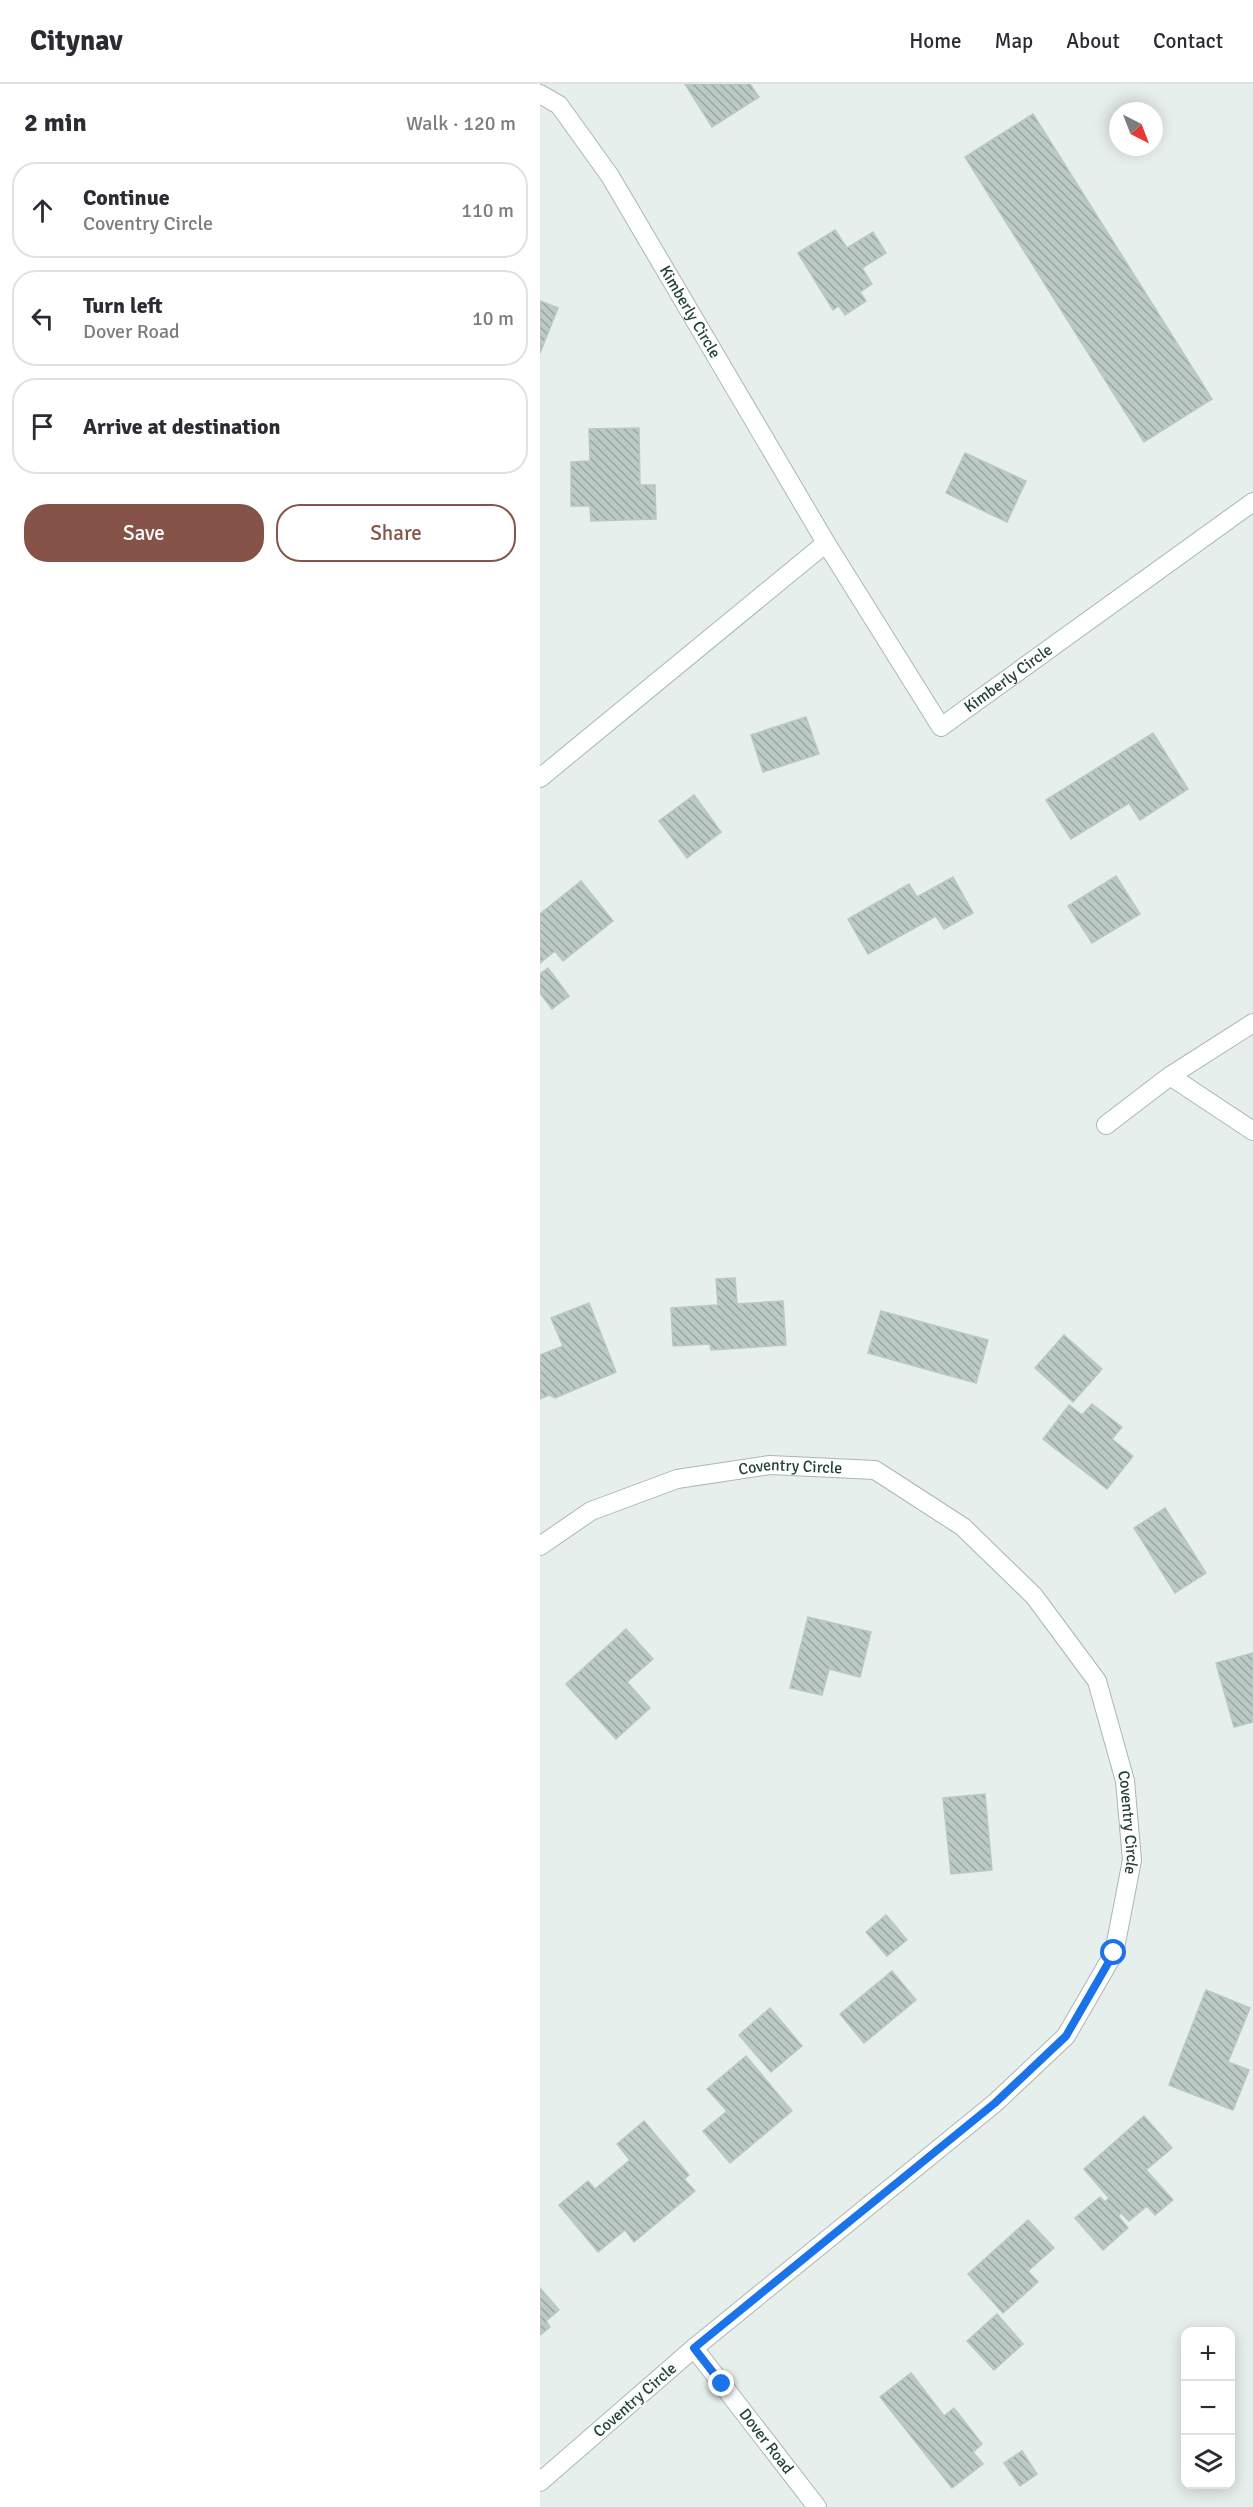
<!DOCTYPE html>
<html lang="en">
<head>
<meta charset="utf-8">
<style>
  :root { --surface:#fff; --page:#f2f2f3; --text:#2b2b33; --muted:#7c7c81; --line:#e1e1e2; --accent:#855347 }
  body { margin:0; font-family:Signika,sans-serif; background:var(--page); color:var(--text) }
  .controls { position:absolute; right:18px; bottom:18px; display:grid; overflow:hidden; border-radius:12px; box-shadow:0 3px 15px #0003 }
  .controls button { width:54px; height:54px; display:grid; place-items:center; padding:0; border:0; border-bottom:2px solid var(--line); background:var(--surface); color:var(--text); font:30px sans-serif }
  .compass { position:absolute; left:569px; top:18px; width:54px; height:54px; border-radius:50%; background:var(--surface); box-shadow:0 3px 15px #0003; rotate:138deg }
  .stop { position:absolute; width:18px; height:18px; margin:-14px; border:4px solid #1a73e8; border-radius:50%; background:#fff }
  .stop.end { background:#1a73e8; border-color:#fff; box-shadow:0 2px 6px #0008 }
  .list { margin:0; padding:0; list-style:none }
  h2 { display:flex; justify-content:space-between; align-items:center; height:78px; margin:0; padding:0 24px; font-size:26px }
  h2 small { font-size:20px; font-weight:400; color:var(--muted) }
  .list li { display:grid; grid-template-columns:39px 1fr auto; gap:18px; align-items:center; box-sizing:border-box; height:96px; margin:0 12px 12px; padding:0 12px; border:2px solid var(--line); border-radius:24px }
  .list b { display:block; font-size:22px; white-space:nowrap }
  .list p { margin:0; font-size:20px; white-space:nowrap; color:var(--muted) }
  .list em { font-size:20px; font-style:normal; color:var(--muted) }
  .actions { display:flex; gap:12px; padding:18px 24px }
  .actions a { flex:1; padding:14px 0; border:2px solid var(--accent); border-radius:24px; text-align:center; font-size:21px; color:var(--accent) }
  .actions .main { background:var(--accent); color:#fff }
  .icon { flex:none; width:33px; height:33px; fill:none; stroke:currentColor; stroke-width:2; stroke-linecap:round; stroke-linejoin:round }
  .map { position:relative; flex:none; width:713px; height:2423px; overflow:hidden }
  header { display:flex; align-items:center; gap:36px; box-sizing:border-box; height:84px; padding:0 30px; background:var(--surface); border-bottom:2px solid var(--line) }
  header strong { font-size:28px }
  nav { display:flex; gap:33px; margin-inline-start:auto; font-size:21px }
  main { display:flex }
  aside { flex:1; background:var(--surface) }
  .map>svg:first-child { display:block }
  .building { fill:url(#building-back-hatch); stroke:#b8c9c2; stroke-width:1.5 }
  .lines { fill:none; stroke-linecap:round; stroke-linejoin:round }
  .lane-casing { stroke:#a8b8b2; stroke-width:20 }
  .street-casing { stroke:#a8b8b2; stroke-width:20 }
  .lane { stroke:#fff; stroke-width:18 }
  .street { stroke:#fff; stroke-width:18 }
  .route { stroke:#1a73e8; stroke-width:8 }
  .labels { text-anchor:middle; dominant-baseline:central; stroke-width:4.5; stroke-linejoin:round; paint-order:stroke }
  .street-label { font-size:16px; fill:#24423a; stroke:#f7fbf9 }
</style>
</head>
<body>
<header>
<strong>Citynav</strong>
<nav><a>Home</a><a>Map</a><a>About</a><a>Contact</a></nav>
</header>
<main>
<aside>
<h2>2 min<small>Walk · 120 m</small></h2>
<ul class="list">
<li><svg class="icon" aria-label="ahead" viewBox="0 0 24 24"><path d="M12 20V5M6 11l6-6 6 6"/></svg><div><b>Continue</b><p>Coventry Circle</p></div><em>110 m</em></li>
<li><svg class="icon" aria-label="left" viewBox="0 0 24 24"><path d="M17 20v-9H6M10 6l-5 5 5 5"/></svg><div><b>Turn left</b><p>Dover Road</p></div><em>10 m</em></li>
<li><svg class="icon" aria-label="arrive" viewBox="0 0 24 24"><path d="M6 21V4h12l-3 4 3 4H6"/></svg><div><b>Arrive at destination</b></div></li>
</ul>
<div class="actions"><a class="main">Save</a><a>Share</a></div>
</aside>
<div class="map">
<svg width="713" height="2423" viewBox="0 0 713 2423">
  <defs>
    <pattern id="building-back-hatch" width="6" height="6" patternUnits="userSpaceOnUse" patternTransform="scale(1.5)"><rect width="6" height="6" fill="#bbcac4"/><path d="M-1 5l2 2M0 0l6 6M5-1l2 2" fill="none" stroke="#98a6a0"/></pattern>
  </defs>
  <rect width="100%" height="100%" fill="#e6efeb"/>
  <g class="building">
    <path d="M145,0H210L219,13L172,43Z"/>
    <path d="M493,30L672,315L604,358L425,73Z"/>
    <path d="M295,146L307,164L333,148L346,169L322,184L332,200L320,208L326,217L305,231L299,222L293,226L258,169Z"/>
    <path d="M0,217L18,224L0,269Z"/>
    <path d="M99,344L100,401H115L116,435L51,437L50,422H31V378L50,377L49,345Z"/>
    <path d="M425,369L486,397L467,438L406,409Z"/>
    <path d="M266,633L279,670L223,688L211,651Z"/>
    <path d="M613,649L648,705L600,736L589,719L531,755L506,716Z"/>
    <path d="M154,711L181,748L147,774L119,737Z"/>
    <path d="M576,792L600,830L552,859L528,822Z"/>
    <path d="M413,793L433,829L404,845L396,832L328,870L308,835L369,800L377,813Z"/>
    <path d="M41,797L73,837L23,877L15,867L0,879V830Z"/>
    <path d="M8,884L29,912L12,925L0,909V890Z"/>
    <path d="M195,1194L197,1220L243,1217L246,1261L171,1266L170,1260L133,1262L131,1224L178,1221L176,1195Z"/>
    <path d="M49,1219L76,1288L15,1314L9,1311L0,1315V1271L23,1262L11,1234Z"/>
    <path d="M341,1227L448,1256L436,1299L328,1269Z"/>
    <path d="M524,1251L562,1285L533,1318L495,1284Z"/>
    <path d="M552,1320L582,1343L572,1355L593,1372L567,1405L503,1355L529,1321L542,1331Z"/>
    <path d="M625,1424L666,1489L635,1509L594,1444Z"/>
    <path d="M268,1533L331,1548L320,1593L289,1585L282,1611L250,1604Z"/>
    <path d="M86,1545L113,1575L87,1598L110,1624L76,1655L26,1600Z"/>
    <path d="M713,1569V1638L694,1643L676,1579Z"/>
    <path d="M445,1710L452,1786L411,1790L403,1714Z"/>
    <path d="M346,1831L367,1856L347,1872L326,1848Z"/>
    <path d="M352,1887L376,1916L324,1959L300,1930Z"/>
    <path d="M666,1906L710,1924L688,1978L709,1986L693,2026L629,2001Z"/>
    <path d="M230,1924L262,1962L231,1988L199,1951Z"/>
    <path d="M206,1972L252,2027L190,2079L163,2047L187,2027L167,2005Z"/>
    <path d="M604,2032L632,2064L606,2086L633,2116L615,2131L607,2122L589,2137L581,2129L578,2132L588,2144L563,2166L535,2134L560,2113L565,2118L569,2114L544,2085Z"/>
    <path d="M104,2037L149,2091L144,2095L155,2107L94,2158L85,2146L58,2168L19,2121L48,2097L55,2105L90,2076L77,2060Z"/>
    <path d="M488,2136L514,2164L488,2187L498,2198L463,2229L428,2190Z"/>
    <path d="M0,2204L19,2226L6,2237L10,2243L0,2251Z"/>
    <path d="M457,2230L483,2260L454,2286L427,2257Z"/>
    <path d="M371,2289L404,2332L414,2324L442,2360L433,2368L443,2380L412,2404L340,2313Z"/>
    <path d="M482,2367L497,2390L480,2402L464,2379Z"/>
  </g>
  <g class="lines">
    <defs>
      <g id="lane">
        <path d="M630,992L713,1047"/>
        <path d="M566,1041L630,992L713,939"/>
      </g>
      <g id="street">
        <path id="s1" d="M0,10L19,21L70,92L286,459L0,694"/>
        <path id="s2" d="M286,459L401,643L713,418"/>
        <path id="s3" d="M0,1462L51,1427L137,1395L230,1381L335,1386L423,1443L494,1512L557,1597L585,1697L592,1776L574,1869L526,1952L455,2019L154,2264L0,2398"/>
        <path id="s4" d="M154,2264L277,2423"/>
      </g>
    </defs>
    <use href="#lane" class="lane-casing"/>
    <use href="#street" class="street-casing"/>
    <use href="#lane" class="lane"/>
    <use href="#street" class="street"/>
  </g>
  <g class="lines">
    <path class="route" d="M182,2300L154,2264L455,2019L526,1952L574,1869"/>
  </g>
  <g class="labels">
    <g class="street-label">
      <text stroke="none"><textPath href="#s1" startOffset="267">Kimberly Circle</textPath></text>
      <text stroke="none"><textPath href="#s2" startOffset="300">Kimberly Circle</textPath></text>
      <text stroke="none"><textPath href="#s3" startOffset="268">Coventry Circle</textPath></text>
      <text stroke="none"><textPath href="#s3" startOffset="808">Coventry Circle</textPath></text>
      <text transform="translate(95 2316) rotate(-41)">Coventry Circle</text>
      <text stroke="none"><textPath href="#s4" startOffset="118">Dover Road</textPath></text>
    </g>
  </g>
</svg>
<div class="controls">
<button>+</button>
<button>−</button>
<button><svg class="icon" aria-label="layers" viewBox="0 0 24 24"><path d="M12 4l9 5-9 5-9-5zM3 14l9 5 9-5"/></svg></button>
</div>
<svg class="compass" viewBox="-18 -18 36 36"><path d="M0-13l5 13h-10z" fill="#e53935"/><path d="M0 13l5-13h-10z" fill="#7c7c81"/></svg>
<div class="stop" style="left:574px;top:1869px"></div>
<div class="stop end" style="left:182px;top:2300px"></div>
</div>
</main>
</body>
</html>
